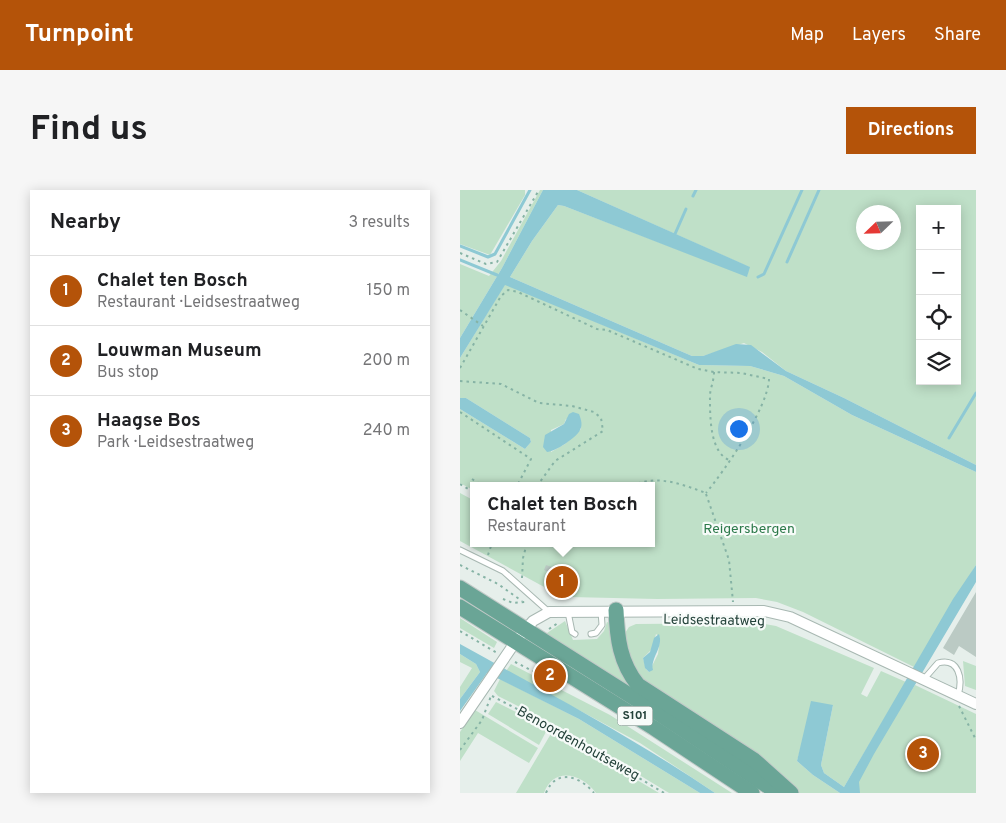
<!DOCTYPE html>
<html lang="en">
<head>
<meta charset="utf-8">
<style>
  :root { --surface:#fff; --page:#f6f6f6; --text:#202124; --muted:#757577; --line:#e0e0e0; --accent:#b45309 }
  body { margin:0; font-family:Overpass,sans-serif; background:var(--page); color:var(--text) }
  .controls { position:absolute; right:15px; top:15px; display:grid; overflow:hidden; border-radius:0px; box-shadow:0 2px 12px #0003 }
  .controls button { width:45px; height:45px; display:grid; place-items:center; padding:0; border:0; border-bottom:1px solid var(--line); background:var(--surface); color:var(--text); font:25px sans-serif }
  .compass { position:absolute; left:396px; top:15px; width:45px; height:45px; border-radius:50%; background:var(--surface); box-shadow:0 2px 12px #0003; rotate:247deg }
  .you { position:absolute; left:278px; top:238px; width:18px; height:18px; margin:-12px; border:4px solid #fff; border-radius:50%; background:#1a73e8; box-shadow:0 0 0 8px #1a73e833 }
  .badge { display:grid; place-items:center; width:32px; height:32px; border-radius:50%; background:var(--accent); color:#fff; font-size:16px; font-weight:700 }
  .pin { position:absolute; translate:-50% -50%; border:2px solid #fff; box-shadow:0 1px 5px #0006 }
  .popup { position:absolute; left:10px; top:292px; width:185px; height:65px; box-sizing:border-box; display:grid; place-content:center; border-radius:0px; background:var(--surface); filter:drop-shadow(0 1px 4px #0005); font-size:16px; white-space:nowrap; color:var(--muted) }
  .popup b { font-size:19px; color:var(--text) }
  .popup::after { content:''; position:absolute; left:50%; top:100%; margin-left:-10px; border:10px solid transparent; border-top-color:var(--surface) }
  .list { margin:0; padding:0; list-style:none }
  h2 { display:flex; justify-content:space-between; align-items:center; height:65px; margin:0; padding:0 20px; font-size:21px }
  h2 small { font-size:16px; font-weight:400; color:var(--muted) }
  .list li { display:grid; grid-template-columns:32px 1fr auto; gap:15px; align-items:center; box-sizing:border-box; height:70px; padding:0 20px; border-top:1px solid var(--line) }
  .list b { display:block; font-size:19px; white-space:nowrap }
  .list p { margin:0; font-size:16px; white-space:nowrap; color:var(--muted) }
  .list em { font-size:16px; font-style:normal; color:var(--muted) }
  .icon { flex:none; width:28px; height:28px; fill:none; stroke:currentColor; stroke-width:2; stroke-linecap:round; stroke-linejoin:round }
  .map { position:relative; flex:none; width:516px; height:603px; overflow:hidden; border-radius:0px }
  header { display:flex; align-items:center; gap:30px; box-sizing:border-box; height:70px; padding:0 25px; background:var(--accent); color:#fff }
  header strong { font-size:24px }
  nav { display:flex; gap:28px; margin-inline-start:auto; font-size:18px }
  .intro { display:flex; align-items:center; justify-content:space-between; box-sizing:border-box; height:120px; padding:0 30px }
  h1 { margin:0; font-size:35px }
  .button { padding:12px 22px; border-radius:0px; background:var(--accent); color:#fff; font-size:18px; font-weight:700 }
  main { display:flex; gap:30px; padding:0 30px }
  aside { flex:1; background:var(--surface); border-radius:0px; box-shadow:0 2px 12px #0003 }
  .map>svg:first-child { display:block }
  .green { fill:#bfe0c8; fill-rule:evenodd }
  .water { fill:#8ec9d4 }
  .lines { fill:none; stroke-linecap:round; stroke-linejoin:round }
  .stream { stroke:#8ec9d4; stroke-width:3 }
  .building { fill:#bbcac4 }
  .lane-casing { stroke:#a8b8b2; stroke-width:7 }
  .street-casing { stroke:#a8b8b2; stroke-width:12 }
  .primary-casing { stroke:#c2cac8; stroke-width:17 }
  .path { stroke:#86b3a5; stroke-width:2; stroke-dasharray:2.5 4; stroke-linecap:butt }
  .lane { stroke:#fff; stroke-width:5 }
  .street { stroke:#fff; stroke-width:10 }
  .primary { stroke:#6aa596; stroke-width:15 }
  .labels { text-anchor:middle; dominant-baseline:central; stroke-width:4.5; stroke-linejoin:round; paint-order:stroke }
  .shield { fill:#f7fbf9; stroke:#637a73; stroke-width:1 }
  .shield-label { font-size:12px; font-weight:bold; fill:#24423a }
  .park-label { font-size:14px; fill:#2d7a4b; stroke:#f7fbf9 }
  .street-label { font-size:14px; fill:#24423a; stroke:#f7fbf9 }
</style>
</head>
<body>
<header>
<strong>Turnpoint</strong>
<nav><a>Map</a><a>Layers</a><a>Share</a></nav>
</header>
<div class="intro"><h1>Find us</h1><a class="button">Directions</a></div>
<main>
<aside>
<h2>Nearby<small>3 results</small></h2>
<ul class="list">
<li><span class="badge">1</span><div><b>Chalet ten Bosch</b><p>Restaurant · Leidsestraatweg</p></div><em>150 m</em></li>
<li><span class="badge">2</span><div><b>Louwman Museum</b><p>Bus stop</p></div><em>200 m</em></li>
<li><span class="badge">3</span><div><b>Haagse Bos</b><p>Park · Leidsestraatweg</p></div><em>240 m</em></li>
</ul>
</aside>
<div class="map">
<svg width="516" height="603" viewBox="0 0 516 603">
  <rect width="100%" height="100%" fill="#e6efeb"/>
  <g class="green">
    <path d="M0,0H65V5L30,65L0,54Z"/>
    <path d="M80,0H83L42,78L0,148V74L29,86L41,71Z"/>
    <path d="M117,0H516V275L384,208L326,181L302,162L284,153L243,166H232L50,87L72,51L98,15L104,16L287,86L289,77ZM460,19H497V191H460ZM403,22H433V52H403Z"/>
    <path d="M45,94L239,175L290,176L324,186L392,225L516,282V375L454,477L343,422L317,412L296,408L197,409L110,407L108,398L113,383L101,379L86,398L0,351V303L13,310V353H191V296H13V300L0,293V219L65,259L71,252L70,248L6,208H0V168ZM106,229L121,230V239L105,254L91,262V240L104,234Z"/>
    <path d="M0,428L37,452L34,458L0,438Z"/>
    <path d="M105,431L113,450L137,449L144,441L147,432L150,433L185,507L84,445Z"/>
    <path d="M300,433L316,436L414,478L401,504L407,507L421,481L446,492L384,597L364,583L361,575L373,515L345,543L337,571L353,585L380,603H334L185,494L170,474L165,443L169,437L176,434ZM196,444L200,447L198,464L189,482L186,479L183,468L192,459Z"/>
    <path d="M0,464L16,474L20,482L0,509V497L12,478L0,472Z"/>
    <path d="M503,471L516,476V500L505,496Z"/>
    <path d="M51,474L150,525L272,603H255L180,553L46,481Z"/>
    <path d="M40,489L119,529L240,603H209L105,540L38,506L34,501Z"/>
    <path d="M455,495L516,524V603H386Z"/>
    <path d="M36,512L88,538L79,555L28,524Z"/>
    <path d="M15,520L78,558L69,573L18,543L0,571V542Z"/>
    <path d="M92,542L101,545L199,603H136C122,584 94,576 84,603H56Z"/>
  </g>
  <g class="water">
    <path d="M83,0H117L290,77L287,87L104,16L98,15L72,51L50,87L232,166H243L276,154L291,155L326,181L384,208L516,275V282L392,225L324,186L290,176L239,175L45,95L0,168V148L42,78Z"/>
    <path d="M0,208H6L70,248L71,252L65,259L0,219Z"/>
    <path d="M113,222L119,224C121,229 123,235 120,240C117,247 95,262 87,262L83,257L85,245L104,234L109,224Z"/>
    <path d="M516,375V392L414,564L399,592L400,603H380L353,585L337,571L351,511L373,515L361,575L364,583L384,597L493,409Z"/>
    <path d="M199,444C204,457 190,468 193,480L189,482L185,478L183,468L190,462L194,448Z"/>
    <path d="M0,454C86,502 174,548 255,603H240L119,529L27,483L0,521V509L20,482L16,474L0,464Z"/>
  </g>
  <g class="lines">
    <g class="stream">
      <path d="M233,6L236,0"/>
      <path d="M215,44L226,19"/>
      <path d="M0,56L28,67L35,64L70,0"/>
      <path d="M0,70L37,85"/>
      <path d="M327,72L359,0"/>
      <path d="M298,87L304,84L342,0"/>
      <path d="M489,248L516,203"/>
    </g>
  </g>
  <g class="building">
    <path d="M86,375L112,384L107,397L98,393L100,388L84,380Z"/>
    <path d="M516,402V467L499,456L494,465L483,458Z"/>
  </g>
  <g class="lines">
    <defs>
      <g id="lane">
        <path d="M0,360L43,381L89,422"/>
        <path d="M108,422L112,442L115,444"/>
        <path d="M131,444L136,443L142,435L141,421"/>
        <path d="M464,489L478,473C499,467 503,489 498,505"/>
      </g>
      <path id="street" d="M0,533L56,451L73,431L89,422L304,421L330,427L516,514"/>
      <g id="primary">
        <path d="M0,398L201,525L318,603"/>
        <path d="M0,417L194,538L292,603"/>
        <path d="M156,420C157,448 160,473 178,495L294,570L331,603"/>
      </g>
    </defs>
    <use href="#lane" class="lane-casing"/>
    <use href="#street" class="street-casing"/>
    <use href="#primary" class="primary-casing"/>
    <g class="path">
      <path d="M0,63L26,74L37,72L79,0"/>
      <path d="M0,120L23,136"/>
      <path d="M0,178L41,106L48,100L58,102L137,139L147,140L238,179L254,182L281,183L309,189C308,218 265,280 246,303"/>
      <path d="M254,182C254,192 249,201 250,209C250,227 250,262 269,270"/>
      <path d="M0,191L41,194L79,213L112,216L134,222L141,228L143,241L95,271L77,296"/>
      <path d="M0,222L71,269L57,296"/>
      <path d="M12,289L23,296"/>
      <path d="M0,294L13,302"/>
      <path d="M172,296C197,284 221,294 246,303"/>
      <path d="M246,304L269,370L273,412"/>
      <path d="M28,365L32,353"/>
      <path d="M0,375L38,394L62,411"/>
      <path d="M62,388L63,368L67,353"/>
      <path d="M43,409L53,413L65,412"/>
      <path d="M89,439L98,433"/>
      <path d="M0,441L37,463"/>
      <path d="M55,472L102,496"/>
      <path d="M32,506L109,546L204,603"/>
      <path d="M499,516L516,550"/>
      <path d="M0,560L22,530L31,506"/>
      <path d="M86,603C96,578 120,586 134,603"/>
    </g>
    <use href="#lane" class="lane"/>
    <use href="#street" class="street"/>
    <use href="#primary" class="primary"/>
  </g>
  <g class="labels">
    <rect class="shield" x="157.5" y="516.5" width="35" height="19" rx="4"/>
    <g class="shield-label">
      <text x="175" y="526">S101</text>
    </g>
    <g class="park-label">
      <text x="289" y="339">Reigersbergen</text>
    </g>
    <g class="street-label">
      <text transform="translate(254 431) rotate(1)">Leidsestraatweg</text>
      <text transform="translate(118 554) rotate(29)">Benoordenhoutseweg</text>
    </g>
  </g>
</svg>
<div class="controls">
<button>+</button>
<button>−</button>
<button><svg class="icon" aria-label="locate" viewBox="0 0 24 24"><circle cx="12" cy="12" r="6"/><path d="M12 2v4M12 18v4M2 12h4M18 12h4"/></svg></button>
<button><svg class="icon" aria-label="layers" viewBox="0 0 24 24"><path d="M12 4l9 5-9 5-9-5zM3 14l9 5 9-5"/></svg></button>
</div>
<svg class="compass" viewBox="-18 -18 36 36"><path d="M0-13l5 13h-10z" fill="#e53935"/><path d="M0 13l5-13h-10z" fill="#757577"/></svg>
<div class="you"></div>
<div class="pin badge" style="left:102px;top:392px">1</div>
<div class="popup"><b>Chalet ten Bosch</b>Restaurant</div>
<div class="pin badge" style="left:90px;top:486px">2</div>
<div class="pin badge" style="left:463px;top:564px">3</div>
</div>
</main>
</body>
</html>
